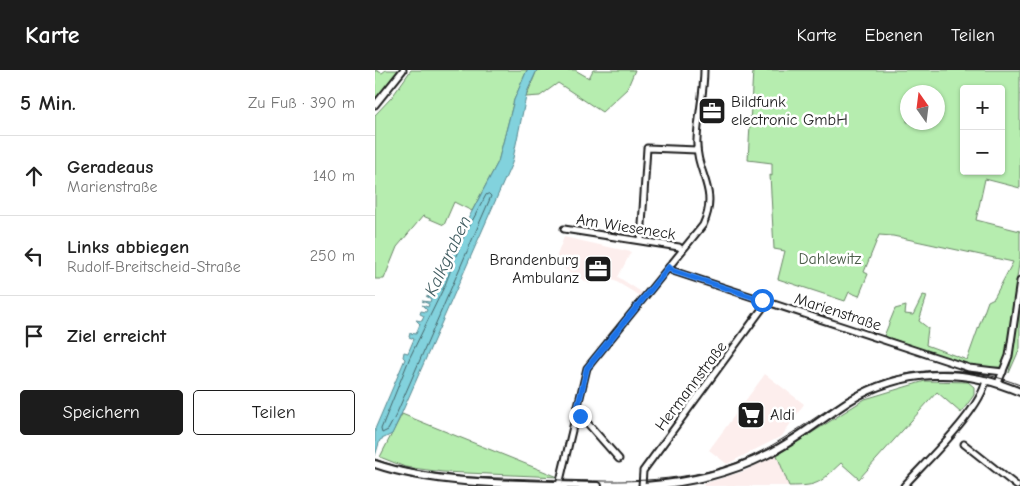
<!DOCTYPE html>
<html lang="de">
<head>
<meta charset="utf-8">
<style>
  :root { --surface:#fff; --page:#f6f6f6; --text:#222; --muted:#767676; --line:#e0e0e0; --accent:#1c1c1c }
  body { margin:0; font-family:"Comic Neue",sans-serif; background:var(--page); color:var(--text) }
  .controls { position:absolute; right:15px; top:15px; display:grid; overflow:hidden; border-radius:5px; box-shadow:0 1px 4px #0004 }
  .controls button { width:45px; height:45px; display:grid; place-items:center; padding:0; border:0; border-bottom:1px solid var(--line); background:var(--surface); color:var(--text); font:25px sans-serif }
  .compass { position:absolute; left:525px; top:15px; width:45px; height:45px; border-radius:50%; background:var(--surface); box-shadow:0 1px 4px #0004; rotate:346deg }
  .stop { position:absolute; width:15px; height:15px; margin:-11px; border:4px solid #1a73e8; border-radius:50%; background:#fff }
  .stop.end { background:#1a73e8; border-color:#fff; box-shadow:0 1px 5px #0008 }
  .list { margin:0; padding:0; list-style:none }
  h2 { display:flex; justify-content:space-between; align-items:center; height:65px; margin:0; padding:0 20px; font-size:21px }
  h2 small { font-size:16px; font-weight:400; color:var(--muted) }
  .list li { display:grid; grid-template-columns:32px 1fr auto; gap:15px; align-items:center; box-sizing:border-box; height:80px; padding:0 20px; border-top:1px solid var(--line) }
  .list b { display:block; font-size:19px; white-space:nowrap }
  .list p { margin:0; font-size:16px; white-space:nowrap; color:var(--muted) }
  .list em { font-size:16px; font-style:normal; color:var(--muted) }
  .actions { display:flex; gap:10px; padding:15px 20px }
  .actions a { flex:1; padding:11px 0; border:1px solid var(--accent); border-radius:5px; text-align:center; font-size:18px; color:var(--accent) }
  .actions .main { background:var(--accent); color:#fff }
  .icon { flex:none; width:28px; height:28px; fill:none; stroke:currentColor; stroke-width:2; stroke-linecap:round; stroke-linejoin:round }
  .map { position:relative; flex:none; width:645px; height:416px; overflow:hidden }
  header { display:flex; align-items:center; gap:30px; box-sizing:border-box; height:70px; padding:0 25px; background:var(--accent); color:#fff }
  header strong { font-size:24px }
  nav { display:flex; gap:28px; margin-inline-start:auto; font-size:18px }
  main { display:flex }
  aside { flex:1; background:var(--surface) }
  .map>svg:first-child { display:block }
  .built { fill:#fdeeed }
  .green { fill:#b6edaf; stroke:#698466; fill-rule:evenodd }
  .water { fill:#82d2dd; stroke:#598990 }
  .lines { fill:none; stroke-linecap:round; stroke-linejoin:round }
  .shore { stroke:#456569; stroke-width:1 }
  .minor-casing { stroke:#1c1c1c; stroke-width:9 }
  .tertiary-casing { stroke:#1c1c1c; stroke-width:10 }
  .minor { stroke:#fff; stroke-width:5 }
  .tertiary { stroke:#fff; stroke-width:6 }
  .tram { stroke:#1c1c1c; stroke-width:1 }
  .route { stroke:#1a73e8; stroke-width:6 }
  .labels { text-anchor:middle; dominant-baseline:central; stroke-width:5; stroke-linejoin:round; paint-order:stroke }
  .poi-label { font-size:16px; fill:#1c1c1c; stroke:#fff; text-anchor:start }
  .street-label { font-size:16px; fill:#1c1c1c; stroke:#fff }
  .park-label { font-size:16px; fill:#4a5b48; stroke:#fff }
  .water-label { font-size:18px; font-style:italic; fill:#405c60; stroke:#fff }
</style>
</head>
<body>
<header>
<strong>Karte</strong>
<nav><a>Karte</a><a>Ebenen</a><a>Teilen</a></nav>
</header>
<main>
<aside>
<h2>5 Min.<small>Zu Fuß · 390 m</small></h2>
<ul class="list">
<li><svg class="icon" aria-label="ahead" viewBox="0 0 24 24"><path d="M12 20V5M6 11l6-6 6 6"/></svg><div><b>Geradeaus</b><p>Marienstraße</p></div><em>140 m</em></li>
<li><svg class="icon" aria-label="left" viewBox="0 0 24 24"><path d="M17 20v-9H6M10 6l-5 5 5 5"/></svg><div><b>Links abbiegen</b><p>Rudolf-Breitscheid-Straße</p></div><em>250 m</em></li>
<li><svg class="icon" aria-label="arrive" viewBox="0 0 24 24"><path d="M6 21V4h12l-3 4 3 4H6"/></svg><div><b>Ziel erreicht</b></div></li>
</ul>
<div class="actions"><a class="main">Speichern</a><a>Teilen</a></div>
</aside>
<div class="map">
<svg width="645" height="416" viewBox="0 0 645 416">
  <rect width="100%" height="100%" fill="#fff"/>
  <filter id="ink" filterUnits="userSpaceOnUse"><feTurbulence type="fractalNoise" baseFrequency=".02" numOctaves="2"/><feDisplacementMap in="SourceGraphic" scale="10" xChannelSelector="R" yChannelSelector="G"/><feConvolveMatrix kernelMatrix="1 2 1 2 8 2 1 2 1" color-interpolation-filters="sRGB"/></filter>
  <g filter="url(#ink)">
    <g class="built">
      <path d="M189,167L256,182L243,207L268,223L265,226L240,211L221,203L215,214L179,193Z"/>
      <path d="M390,304L429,334L407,366L352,394L334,380Z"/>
      <path d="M402,385L414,416H329L328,414L370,401Z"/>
    </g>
    <g class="green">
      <path d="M0,0L7,3L11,0H25L0,31Z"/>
      <path d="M36,0H152L139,30L123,92L97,141L79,132L69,155L48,146L22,177L9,209H0V45L17,27Z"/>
      <path d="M162,0H200L214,8L218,0H260L252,19L227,42L183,13L165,26L151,27Z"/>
      <path d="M378,0H645V118L610,109L601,150L645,161V187L631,284L626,297L602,298L509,266L520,239L531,236L530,244L538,245L548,225L552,226L544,251L553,258L551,275L592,290L613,231L619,228L638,192L518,166L504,165L489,202L493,204L484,226L474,222L470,231L403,209L410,181L399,179L395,105L397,106V93L373,90ZM589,19H626V101H589ZM532,22H562V52H532Z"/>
      <path d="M645,236V278L634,303Z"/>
      <path d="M550,311L593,312L599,317V325L586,343L562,322L484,409L466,393C444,413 445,416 414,416L402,385L490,329Z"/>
      <path d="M27,344L183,407L68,402L30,397L5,387Z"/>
    </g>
    <path class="water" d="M152,0H162L152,22L137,93L25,347L17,364L5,370L0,386V359L30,289L28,287L29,282L33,283L39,269L34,267L35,263L41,264L45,254L41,250L47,251L49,246L45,244L46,241L51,242L52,240L47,235L53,237L54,234L47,231L55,232L56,229L51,226L57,227L65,213L83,168L123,92L139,30Z"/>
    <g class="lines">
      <path class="shore" d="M114,124L116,126L114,131L21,345L13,360L7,363L6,359L35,287L70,215L87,170L111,125Z"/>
      <defs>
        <g id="minor">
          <path d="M0,35L28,0"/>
          <path d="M189,159L304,177L307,180"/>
          <path d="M266,170L272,78L322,80"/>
          <path d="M294,197L298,201L594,298L628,302"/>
          <path d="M623,313L634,286L645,211"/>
          <path d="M201,345L208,348L244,389"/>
          <path d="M589,374L642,416"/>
          <path d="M184,415L212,298L328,155C345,118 320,104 322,69C323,46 329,24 329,0"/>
          <path d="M267,416L268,401L392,232"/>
          <path d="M529,416C551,391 606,340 611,310"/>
        </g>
        <g id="tertiary">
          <path d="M0,394C63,416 155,414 223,416"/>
          <path d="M270,416C312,413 353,404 391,385C421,371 446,349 474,331C527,299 588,297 645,322"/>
        </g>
      </defs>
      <use href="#minor" class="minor-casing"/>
      <use href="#tertiary" class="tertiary-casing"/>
      <use href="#minor" class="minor"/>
      <use href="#tertiary" class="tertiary"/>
      <path class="tram" d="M0,389C51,409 104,407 157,409C222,411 290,416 352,396C400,380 437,347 480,323C531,294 592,294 645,315"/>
    </g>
  </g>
  <g class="lines" filter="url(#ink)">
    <path class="route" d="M205,346L201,345L212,298L294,197L298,201L387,230"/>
  </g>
  <defs>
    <symbol id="office-square" viewBox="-11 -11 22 22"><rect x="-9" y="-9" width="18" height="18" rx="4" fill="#1c1c1c" stroke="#fff"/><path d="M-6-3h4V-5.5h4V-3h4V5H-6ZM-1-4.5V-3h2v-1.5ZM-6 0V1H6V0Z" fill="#fff"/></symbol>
    <symbol id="supermarket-square" viewBox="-11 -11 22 22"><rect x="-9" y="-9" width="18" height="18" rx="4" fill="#1c1c1c" stroke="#fff"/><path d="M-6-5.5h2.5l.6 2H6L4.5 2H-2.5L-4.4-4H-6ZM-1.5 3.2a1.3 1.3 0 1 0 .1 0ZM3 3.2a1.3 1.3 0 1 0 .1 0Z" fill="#fff"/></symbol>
  </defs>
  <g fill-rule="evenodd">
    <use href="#office-square" x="321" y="25" width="32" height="32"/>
    <use href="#office-square" x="207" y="183" width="32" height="32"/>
    <use href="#supermarket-square" x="360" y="329" width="32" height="32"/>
  </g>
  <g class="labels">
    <g class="poi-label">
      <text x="356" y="32">Bildfunk<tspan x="356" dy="18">electronic GmbH</tspan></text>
      <text x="204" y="190" text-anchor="end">Brandenburg<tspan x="204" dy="18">Ambulanz</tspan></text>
      <text x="395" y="345">Aldi</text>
    </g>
    <g class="street-label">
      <text transform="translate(251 157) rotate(9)">Am Wieseneck</text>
      <text transform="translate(463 242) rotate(18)">Marienstraße</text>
      <text transform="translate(316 316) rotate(-53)">Hermannstraße</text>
    </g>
    <g class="park-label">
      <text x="455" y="189">Dahlewitz</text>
    </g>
    <g class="water-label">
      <text transform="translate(73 186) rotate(-65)">Kalkgraben</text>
    </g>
  </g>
</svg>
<div class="controls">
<button>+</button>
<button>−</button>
</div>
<svg class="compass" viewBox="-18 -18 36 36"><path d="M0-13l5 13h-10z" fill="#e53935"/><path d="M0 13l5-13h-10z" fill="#767676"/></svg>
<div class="stop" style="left:387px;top:230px"></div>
<div class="stop end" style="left:205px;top:346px"></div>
</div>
</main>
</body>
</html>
